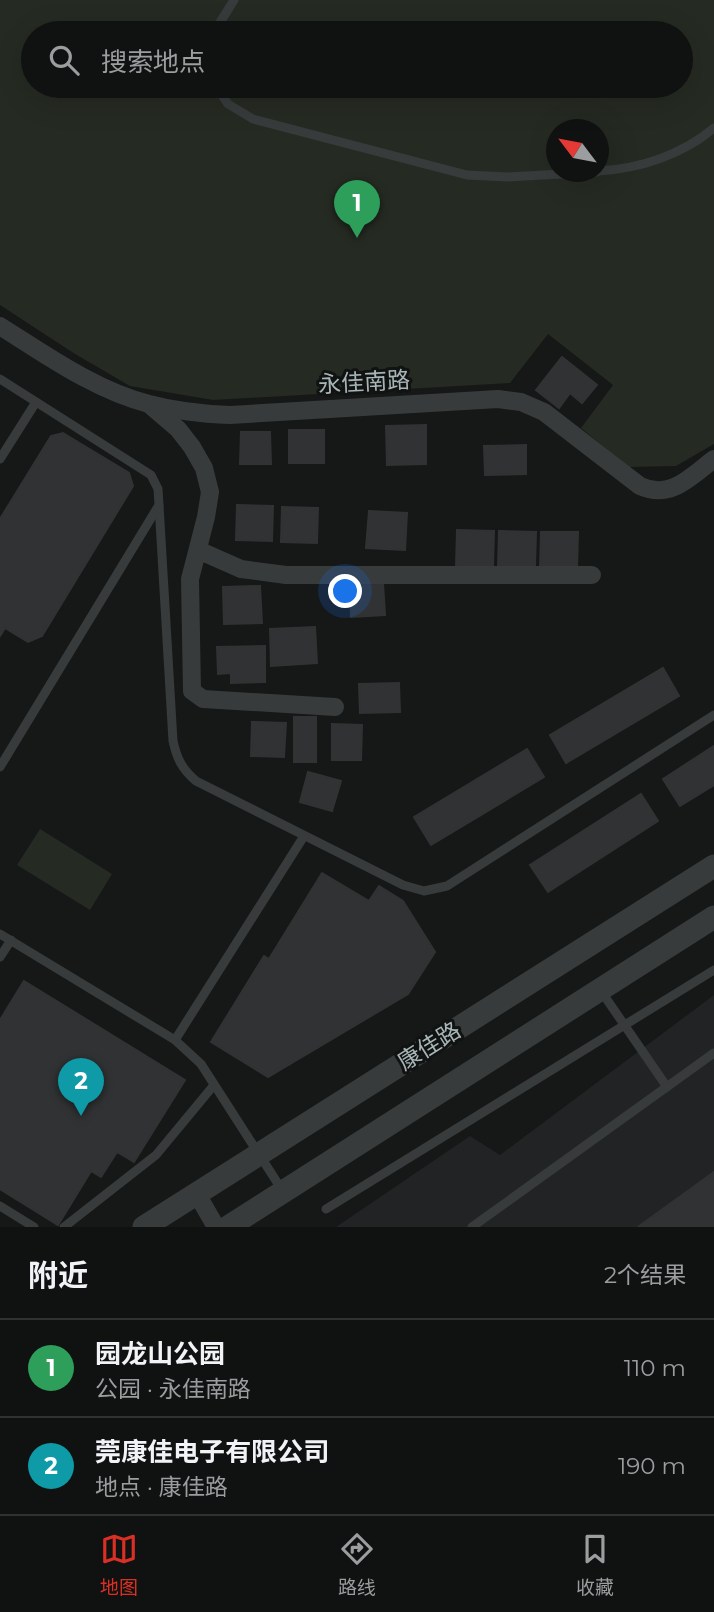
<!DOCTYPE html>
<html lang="zh">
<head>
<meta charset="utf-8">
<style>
  :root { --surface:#101111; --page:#1e1f1f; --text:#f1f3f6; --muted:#9c9d9f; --line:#303131; --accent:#d93025 }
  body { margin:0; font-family:Montserrat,"Noto Sans SC",sans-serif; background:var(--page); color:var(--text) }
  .compass { position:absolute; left:546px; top:119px; width:63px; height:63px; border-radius:50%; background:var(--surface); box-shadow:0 7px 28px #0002; rotate:302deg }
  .you { position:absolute; left:346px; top:592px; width:24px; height:24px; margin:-18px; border:5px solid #fff; border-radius:50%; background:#1a73e8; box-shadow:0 0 0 10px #1a73e833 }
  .badge { display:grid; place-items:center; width:46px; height:46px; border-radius:50%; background:var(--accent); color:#fff; font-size:23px; font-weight:700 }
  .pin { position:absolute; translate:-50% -58px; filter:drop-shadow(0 2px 4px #0008) }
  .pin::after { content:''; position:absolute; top:37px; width:24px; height:21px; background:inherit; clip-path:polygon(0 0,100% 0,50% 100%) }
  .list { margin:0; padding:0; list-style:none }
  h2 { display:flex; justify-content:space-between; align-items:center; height:91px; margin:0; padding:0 28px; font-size:30px }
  h2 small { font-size:23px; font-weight:400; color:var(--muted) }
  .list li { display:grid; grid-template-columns:46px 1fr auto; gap:21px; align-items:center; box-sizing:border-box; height:98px; padding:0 28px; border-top:2px solid var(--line) }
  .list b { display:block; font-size:26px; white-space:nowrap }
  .list p { margin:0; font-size:23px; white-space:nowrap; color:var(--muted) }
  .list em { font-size:23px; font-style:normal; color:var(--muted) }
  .icon { flex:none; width:38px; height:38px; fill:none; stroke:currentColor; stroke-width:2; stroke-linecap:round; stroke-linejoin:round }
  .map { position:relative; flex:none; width:714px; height:1227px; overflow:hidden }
  .search { position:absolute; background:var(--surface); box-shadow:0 7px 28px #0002; left:21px; right:21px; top:21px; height:77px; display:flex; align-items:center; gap:18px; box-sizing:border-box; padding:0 24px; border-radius:38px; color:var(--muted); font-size:26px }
  .sheet { height:287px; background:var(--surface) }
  nav { display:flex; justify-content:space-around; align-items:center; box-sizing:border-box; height:98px; border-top:2px solid var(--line); background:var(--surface); font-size:19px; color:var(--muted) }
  nav a { display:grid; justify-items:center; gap:4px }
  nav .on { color:var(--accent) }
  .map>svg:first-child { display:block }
  .built { fill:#222324 }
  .green { fill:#252a22; fill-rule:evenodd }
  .building { fill:#313233; stroke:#303233; stroke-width:2 }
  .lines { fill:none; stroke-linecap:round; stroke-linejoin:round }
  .service { stroke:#373b3c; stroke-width:9 }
  .minor { stroke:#373b3c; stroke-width:18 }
  .tertiary { stroke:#373b3c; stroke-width:23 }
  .labels { text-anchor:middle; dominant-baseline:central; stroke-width:6; stroke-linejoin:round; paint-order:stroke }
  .street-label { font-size:23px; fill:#a8b5b7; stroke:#111212 }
</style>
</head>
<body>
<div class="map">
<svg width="714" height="1227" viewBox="0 0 714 1227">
  <rect width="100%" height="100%" fill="#161717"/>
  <path class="built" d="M714,995V1227H336L470,1136L500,1155Z"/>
  <g class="green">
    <path d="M0,0H714V444L676,466L629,467L581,428L613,385L548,334L510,383L213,400L130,386L75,354L0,305ZM33,33H681V86H33ZM556,130H598V172H556Z"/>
    <path d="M40,829L112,874L90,910L17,865Z"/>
  </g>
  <g class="building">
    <path d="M562,357L597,385L582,403L570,393L559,408L536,390Z"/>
    <path d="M426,425V464L387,465L386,426Z"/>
    <rect x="289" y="430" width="35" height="33"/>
    <path d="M241,432H270L271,464H240Z"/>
    <path d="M63,433L129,473L133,486L42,636L28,642L5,628L0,636V519L51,436Z"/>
    <path d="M526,445V474L485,475L484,446Z"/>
    <path d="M237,505L273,506L272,541L236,540Z"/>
    <path d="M282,507L318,508L317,543L281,542Z"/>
    <path d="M369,511L407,513L405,550L366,548Z"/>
    <path d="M457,530L494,531L493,567H456Z"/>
    <path d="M499,531L536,532L535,568L498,567Z"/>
    <path d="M541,532H578L577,569L540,568Z"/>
    <path d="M383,583L385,615L351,617L350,584Z"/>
    <path d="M260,586L262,623L224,624L223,587Z"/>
    <path d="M315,627L317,663L271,666L270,629Z"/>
    <path d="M265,646V682L231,683V673L218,674L217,647Z"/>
    <path d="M663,668L679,696L566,763L550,735Z"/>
    <path d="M399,683L400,712L360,713L359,684Z"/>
    <rect x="294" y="717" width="22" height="45"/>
    <path d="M252,722L286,723L284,757L251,756Z"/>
    <path d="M332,724L362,725L361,760H332Z"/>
    <path d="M714,746V785L680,806L663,779Z"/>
    <path d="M527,749L544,777L431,845L414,817Z"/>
    <path d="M308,772L341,781L332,811L300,802Z"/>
    <path d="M641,794L658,821L548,892L530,865Z"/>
    <path d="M322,873L369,901L379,886L403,901L435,952L408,994L268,1077L211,1042L264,956L269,959Z"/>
    <path d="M24,981L185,1080L134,1162L117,1152L101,1177L91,1171L58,1225L0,1189V1020Z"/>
    <path d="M714,1172V1227H638Z"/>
  </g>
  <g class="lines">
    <g class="service">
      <path d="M216,33L219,24L234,0"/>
      <path d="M216,86L228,104L253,119L467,175L507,177L597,172"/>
      <path d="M598,171C639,169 682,155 714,128"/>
      <path d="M0,379L151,475L158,489L159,505L0,767"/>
      <path d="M0,459L36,402"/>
      <path d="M159,505L173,741C177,759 182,769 196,781L403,885L424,891L447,886L714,715"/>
      <path d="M0,934L175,1040L201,1064L282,1190"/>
      <path d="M0,957L11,940"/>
      <path d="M601,991L667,1087"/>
      <path d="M175,1040L304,836"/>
      <path d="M0,1206L34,1227"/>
      <path d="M326,1209L714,970"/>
      <path d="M64,1227L156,1155L214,1085"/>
      <path d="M472,1227L714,1053"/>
    </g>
    <g class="minor">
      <path d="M0,326C46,355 95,390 149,404C175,411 203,414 230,415L498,399L521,402L544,412L640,486C671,500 690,477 714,459"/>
      <path d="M151,406L178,429L192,447L204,468L210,492L206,517L190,579L192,691L203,699L335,707"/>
      <path d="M198,550L241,569L286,575H592"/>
      <path d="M197,1194L216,1227"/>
    </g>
    <g class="tertiary">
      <path d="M144,1227L714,866"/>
      <path d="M228,1227L714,917"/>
    </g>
  </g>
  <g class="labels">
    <g class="street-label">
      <text transform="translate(364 382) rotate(-3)">永佳南路</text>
      <text transform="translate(429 1046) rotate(-32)">康佳路</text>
    </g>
  </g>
</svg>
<svg class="compass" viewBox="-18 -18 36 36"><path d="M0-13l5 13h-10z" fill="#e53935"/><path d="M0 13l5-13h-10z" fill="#9c9d9f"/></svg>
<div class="you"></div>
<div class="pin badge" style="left:357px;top:238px;background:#2e9e5b">1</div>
<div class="pin badge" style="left:81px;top:1116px;background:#0f9aa8">2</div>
<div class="search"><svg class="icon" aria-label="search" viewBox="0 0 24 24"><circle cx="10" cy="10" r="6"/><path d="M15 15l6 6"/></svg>搜索地点</div>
</div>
<section class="sheet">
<h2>附近<small>2个结果</small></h2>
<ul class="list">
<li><span class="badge" style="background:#2e9e5b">1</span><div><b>园龙山公园</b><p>公园 · 永佳南路</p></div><em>110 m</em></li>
<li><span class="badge" style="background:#0f9aa8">2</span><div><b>莞康佳电子有限公司</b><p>地点 · 康佳路</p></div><em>190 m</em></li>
</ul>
</section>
<nav>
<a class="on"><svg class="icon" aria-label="map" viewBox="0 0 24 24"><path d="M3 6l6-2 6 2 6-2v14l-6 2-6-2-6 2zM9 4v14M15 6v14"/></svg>地图</a>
<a><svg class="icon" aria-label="directions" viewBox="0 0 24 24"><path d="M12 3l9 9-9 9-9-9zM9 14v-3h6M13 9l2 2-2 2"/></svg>路线</a>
<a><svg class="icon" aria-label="saved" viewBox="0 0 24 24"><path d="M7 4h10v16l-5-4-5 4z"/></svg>收藏</a>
</nav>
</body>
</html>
